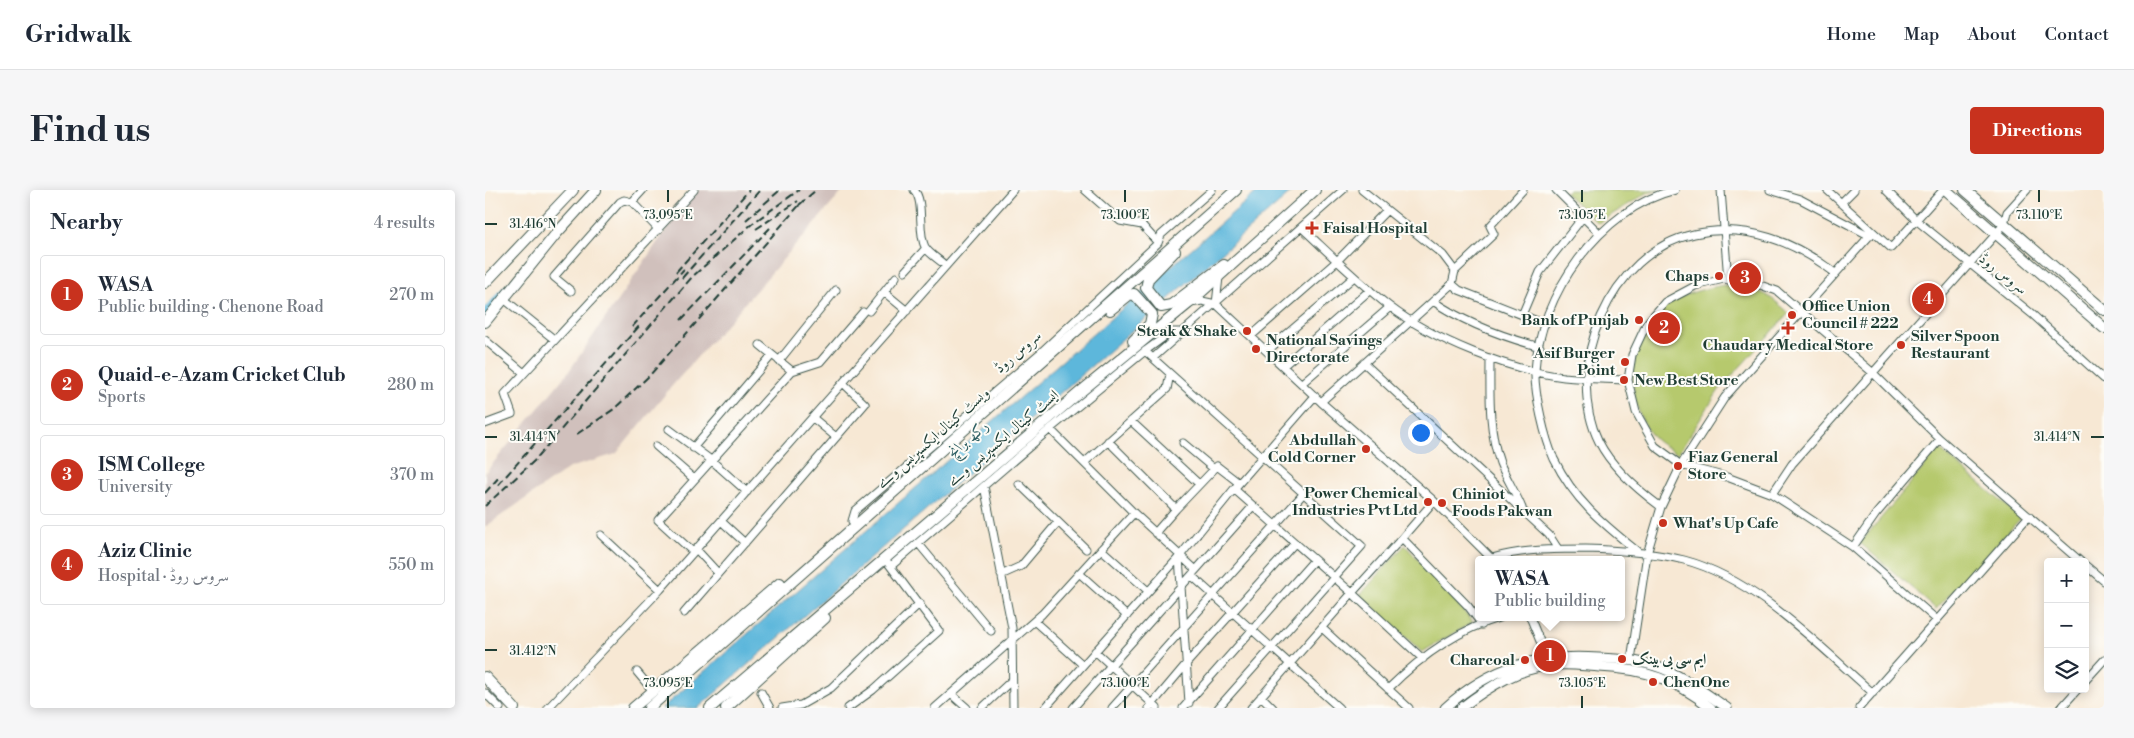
<!DOCTYPE html>
<meta charset="utf-8">
<style>
:root{--surface:#fff;--page:#f6f6f7;--text:#1f2937;--muted:#747a83;--line:#e0e1e3;--accent:#c8321e}
body{margin:0;font-family:"Libre Bodoni",Amiri,serif;background:var(--page);color:var(--text)}
.controls{position:absolute;right:15px;bottom:15px;display:grid;overflow:hidden;border-radius:5px;box-shadow:0 2px 12px #0003}
.controls button{width:45px;height:45px;display:grid;place-items:center;padding:0;border:0;border-bottom:1px solid var(--line);background:var(--surface);color:var(--text);font:25px sans-serif}
.you{position:absolute;left:935px;top:242px;width:18px;height:18px;margin:-12px;border:4px solid #fff;border-radius:50%;background:#1a73e8;box-shadow:0 0 0 8px #1a73e833}
.badge{display:grid;place-items:center;width:32px;height:32px;border-radius:50%;background:var(--accent);color:#fff;font-size:16px;font-weight:700}
.pin{position:absolute;translate:-50% -50%;border:2px solid #fff;box-shadow:0 1px 5px #0006}
.popup{position:absolute;left:990px;top:366px;width:150px;height:65px;box-sizing:border-box;display:grid;place-content:center;border-radius:5px;background:var(--surface);filter:drop-shadow(0 1px 4px #0005);font-size:16px;white-space:nowrap;color:var(--muted)}
.popup b{font-size:19px;color:var(--text)}
.popup::after{content:'';position:absolute;left:50%;top:100%;margin-left:-10px;border:10px solid transparent;border-top-color:var(--surface)}
.list{margin:0;padding:0;list-style:none}
h2{display:flex;justify-content:space-between;align-items:center;height:65px;margin:0;padding:0 20px;font-size:21px}
h2 small{font-size:16px;font-weight:400;color:var(--muted)}
.list li{display:grid;grid-template-columns:32px 1fr auto;gap:15px;align-items:center;box-sizing:border-box;height:80px;margin:0 10px 10px;padding:0 10px;border:1px solid var(--line);border-radius:5px}
.list b{display:block;font-size:19px;white-space:nowrap}
.list p{margin:0;font-size:16px;white-space:nowrap;color:var(--muted)}
.list em{font-size:16px;font-style:normal;color:var(--muted)}
.icon{flex:none;width:28px;height:28px;fill:none;stroke:currentColor;stroke-width:2;stroke-linecap:round;stroke-linejoin:round}
.map{position:relative;flex:none;width:1619px;height:518px;overflow:hidden;border-radius:5px}
header{display:flex;align-items:center;gap:30px;box-sizing:border-box;height:70px;padding:0 25px;background:var(--surface);border-bottom:1px solid var(--line)}
header strong{font-size:24px}
nav{display:flex;gap:28px;margin-inline-start:auto;font-size:18px}
.intro{display:flex;align-items:center;justify-content:space-between;box-sizing:border-box;height:120px;padding:0 30px}
h1{margin:0;font-size:35px}
.button{padding:12px 22px;border-radius:5px;background:var(--accent);color:#fff;font-size:18px;font-weight:700}
main{display:flex;gap:30px;padding:0 30px}
aside{flex:1;background:var(--surface);border-radius:5px;box-shadow:0 2px 12px #0003}
.map>svg:first-child{display:block}
.industrial{fill:#d0c0bc}
.green{fill:#b6c96d;stroke:#6a8350}
.water{fill:#5db7db;stroke:#3e7a88}
.lines{fill:none;stroke-linecap:round;stroke-linejoin:round}
.canal{stroke:#5db7db;stroke-width:7}
.minor-casing{stroke:#3f574c;stroke-width:9}
.tertiary-casing{stroke:#3f574c;stroke-width:11}
.primary-casing{stroke:#3f574c;stroke-width:12}
.minor{stroke:#fff;stroke-width:7}
.tertiary{stroke:#fff;stroke-width:9}
.primary{stroke:#fff;stroke-width:10}
.rail{stroke:#1f3d34;stroke-width:2;stroke-dasharray:8 4;stroke-linecap:butt}
.ticks{fill:none;stroke:#1f3d34;stroke-width:2}
.poi-dot{fill:#c8321e;stroke:#fdfcf7;stroke-width:2}
.labels{text-anchor:middle;dominant-baseline:central;stroke-width:4;stroke-linejoin:round;paint-order:stroke}
.poi-label{font-size:15px;font-weight:bold;fill:#1f3d34;stroke:#fdfcf7;text-anchor:start}
.street-label{font-size:15px;fill:#1f3d34;stroke:#fdfcf7}
.water-label{font-size:16px;font-style:italic;fill:#326266;stroke:#fdfcf7}
.ticks-label{font-size:12px;text-anchor:middle;fill:#1f3d34;stroke:#fdfcf7;stroke-width:4;stroke-linejoin:round;paint-order:stroke}
</style>
<header>
<strong>Gridwalk</strong>
<nav><a>Home</a><a>Map</a><a>About</a><a>Contact</a></nav>
</header>
<div class="intro"><h1>Find us</h1><a class="button">Directions</a></div>
<main>
<aside>
<h2>Nearby<small>4 results</small></h2>
<ul class="list">
<li><span class="badge">1</span><div><b>WASA</b><p>Public building · Chenone Road</p></div><em>270 m</em></li>
<li><span class="badge">2</span><div><b>Quaid-e-Azam Cricket Club</b><p>Sports</p></div><em>280 m</em></li>
<li><span class="badge">3</span><div><b>ISM College</b><p>University</p></div><em>370 m</em></li>
<li><span class="badge">4</span><div><b>Aziz Clinic</b><p>Hospital · سروس روڈ</p></div><em>550 m</em></li>
</ul>
</aside>
<div class="map">
<svg width="1619" height="518" viewBox="0 0 1619 518">
<rect width="100%" height="100%" fill="#fdfcf7"/>
<filter id="ink" filterUnits="userSpaceOnUse"><feTurbulence type="fractalNoise" baseFrequency=".02" numOctaves="2"/><feDisplacementMap in="SourceGraphic" scale="10" xChannelSelector="R" yChannelSelector="G"/><feConvolveMatrix kernelMatrix="1 2 1 2 8 2 1 2 1" color-interpolation-filters="sRGB"/></filter>
<filter id="wash" filterUnits="userSpaceOnUse"><feTurbulence type="fractalNoise" baseFrequency=".0096" numOctaves="4" result="noise"/><feDisplacementMap in="SourceGraphic" scale="20" xChannelSelector="R" yChannelSelector="G"/><feGaussianBlur stdDeviation="1.12" result="paint"/><feColorMatrix in="noise" values="0 0 0 0 0 0 0 0 0 0 0 0 0 0 0 0 0 1.4 0 .05"/><feComposite in="paint" operator="in"/></filter>
<g filter="url(#wash)">
<rect width="100%" height="100%" fill="#f7e8d4"/>
<path class="industrial" d="M213 0H359L187 196 131 264 84 278 0 337V283L84 181 187 31Z"/>
<path class="green" d="M1084 0H1174L1162 3 1113 33 1080 3Z
M1239 95C1270 97 1280 101 1304 123L1234 200 1193 264C1186 259 1176 255 1170 249 1136 209 1143 149 1182 116 1198 103 1219 99 1239 95Z
M1454 259 1536 328 1451 419 1375 353Z
M920 355 988 432 937 462 875 405Z"/>
<path class="water" d="M774 0H809L213 518H177Z"/>
<g class="lines">
<path class="canal" d="M0 123 21 99"/>
</g>
</g>
<g filter="url(#ink)">
<g class="lines">
<defs>
<path id="minor" d="M429 0C440 11 432 41 440 57 444 64 455 70 461 76
M600 0 635 31 657 35 673 53 676 45 727 0
M1071 0 1114 43
M1236 0 1243 90
M1285 0 1315 9 1385 46
M1342 0 1406 58 1458 0
M1401 0 1431 30 1547 124 1619 189
M147 12 174 40
M1356 13 1369 0
M817 38C845 64 873 92 904 116 948 150 1024 180 1079 187 1100 189 1121 189 1143 190
M420 81 441 58
M970 81 1009 44 1005 36 1038 0
M967 94 974 100 1060 134
M86 101 69 87 135 12 139 10 147 12 158 0
M399 102 411 87
M19 109 70 150
M948 111C978 132 1019 147 1055 157
M706 113 717 111 731 114 836 212 948 310 1008 370
M731 114 734 87
M384 121 399 102 422 121
M1037 125 1055 82 1098 27
M766 146 852 71 902 20
M0 150 39 183
M275 155 307 181
M660 161 877 356 733 518
M782 161 869 87
M668 168 858 0
M1005 168C1005 203 1003 239 1015 273 1021 288 1031 303 1037 318
M294 171 351 100
M879 173 1064 345 1073 359
M798 176 885 100
M817 193 905 117
M836 212 967 94 970 81 958 65 877 0
M328 228 351 247
M646 231 714 294
M0 234 27 224 20 204 209 0
M184 239 226 270 262 302
M623 251 691 319 732 276 754 293
M698 253 729 279
M171 256 209 289
M208 258 287 165
M599 273 682 199 685 184
M534 294 601 359
M499 296 527 438 528 518
M749 299 867 403 766 518
M1287 304 1307 274 1511 44 1519 34 1522 22 1542 0
M1176 317C1153 300 1127 278 1114 252 1077 177 1125 62 1209 44 1261 32 1310 52 1350 83
M649 323 711 380
M236 331 260 353
M367 331 370 321 554 164 673 53
M670 343 691 319
M116 345 175 400
M917 348 949 311
M433 353 506 441
M1368 357 1391 324 1455 249
M211 359 233 383
M616 359 663 401
M1152 361C1117 333 1089 310 1069 269 1060 249 1049 203 1050 181 1054 106 1115 18 1190 0
M208 362 173 330 307 181 335 172 378 122
M694 367 704 513
M1007 368C1037 359 1070 359 1101 359 1134 360 1167 362 1199 370 1271 389 1333 455 1388 503
M1600 375 1619 391
M406 376 565 239 660 161 686 142H700
M594 383 642 426
M516 385 536 376 573 332
M707 386 854 518
M199 423 380 214 359 194
M1045 427 1064 473
M1452 430 1368 357 1287 304 1242 287 1196 275 1170 256 1151 222 1143 190 1147 165 1162 133 1180 112 1210 96 1239 89 1264 91 1292 101 1387 182 1455 249 1596 372
M549 431 598 475
M837 438 924 518
M610 461 672 518
M938 469 867 403 917 348 983 416 997 435
M1146 470 1162 364 1176 317 1196 275 1240 207 1388 42
M152 482 168 501
M1600 491 1619 470
M903 499C934 468 974 439 1017 427
M276 502 285 518
M0 503 15 518
M466 504 482 518
M776 506 788 518
M63 518 175 400 528 0
M297 518 316 515 346 498 435 413
M363 518 388 500 454 441 403 373
M450 518 557 424 649 323 565 239
M497 518 526 491
M560 518 694 367 749 299 830 206
M588 518 768 316
M627 518 819 303
M664 518 702 473 809 354
M698 518 829 370
M1374 518 1544 326
M1576 518 1593 499"/>
<path id="tertiary" d="M960 518C1008 475 1052 464 1114 468 1133 469 1152 470 1170 476 1196 484 1220 503 1242 518
M976 518C1003 497 1036 476 1072 475 1086 474 1100 476 1114 477 1160 479 1190 489 1226 518"/>
<path id="primary" d="M1461 0 1619 138
M1480 0 1619 120
M690 61 663 89 661 98 676 117 686 115 739 75
M0 93 88 0
M625 120 644 105 649 104 667 124 665 134 648 151
M0 132 71 44 111 0
M0 487 29 518
M148 518 295 393
M164 518 751 0
M225 518 594 203 703 114 830 0
M241 518 340 428"/>
</defs>
<use href="#minor" class="minor-casing"/>
<use href="#tertiary" class="tertiary-casing"/>
<use href="#primary" class="primary-casing"/>
<use href="#minor" class="minor"/>
<use href="#tertiary" class="tertiary"/>
<use href="#primary" class="primary"/>
<path class="rail" d="M314 15 331 0
M261 30 295 0
M271 39 313 11
M191 82 264 0
M197 88 275 0
M196 130 285 38
M147 137 199 79
M92 244 129 219 165 185 318 11
M13 295 156 134
M0 303 15 286
M0 316 49 271 207 87 268 33 314 0"/>
</g>
</g>
<path class="ticks" d="M183 0V12M640 0V12M1097 0V12M1554 0V12M0 34H12M0 247H12M1606 247H1619M0 460H12M183 506V518M640 506V518M1097 506V518"/>
<g class="poi-dot">
<path d="M824.5 30.5h5v5h5v5h-5v5h-5v-5h-5v-5h5z"/>
<circle cx="1234" cy="86" r="5"/>
<circle cx="1307" cy="125" r="5"/>
<circle cx="1154" cy="130" r="5"/>
<path d="M1300.5 130.5h5v5h5v5h-5v5h-5v-5h-5v-5h5z"/>
<circle cx="762" cy="141" r="5"/>
<circle cx="1416" cy="155" r="5"/>
<circle cx="771" cy="159" r="5"/>
<circle cx="1140" cy="172" r="5"/>
<circle cx="1139" cy="190" r="5"/>
<circle cx="881" cy="259" r="5"/>
<circle cx="1193" cy="276" r="5"/>
<circle cx="943" cy="312" r="5"/>
<circle cx="957" cy="313" r="5"/>
<circle cx="1178" cy="333" r="5"/>
<circle cx="1137" cy="469" r="5"/>
<circle cx="1040" cy="470" r="5"/>
<circle cx="1168" cy="492" r="5"/>
</g>
<g class="labels">
<g class="poi-label">
<text x="838" y="38">Faisal Hospital</text>
<text x="1224" y="86" text-anchor="end">Chaps</text>
<text x="1317" y="116">Office Union<tspan x="1317" dy="17">Council # 222</tspan></text>
<text x="1144" y="130" text-anchor="end">Bank of Punjab</text>
<text x="752" y="141" text-anchor="end">Steak &amp; Shake</text>
<text x="1426" y="146">Silver Spoon<tspan x="1426" dy="17">Restaurant</tspan></text>
<text x="781" y="150">National Savings<tspan x="781" dy="17">Directorate</tspan></text>
<text x="1303" y="155" text-anchor="middle">Chaudary Medical Store</text>
<text x="1130" y="163" text-anchor="end">Asif Burger<tspan x="1130" dy="17">Point</tspan></text>
<text x="1149" y="190">New Best Store</text>
<text x="871" y="250" text-anchor="end">Abdullah<tspan x="871" dy="17">Cold Corner</tspan></text>
<text x="1203" y="267">Fiaz General<tspan x="1203" dy="17">Store</tspan></text>
<text x="933" y="303" text-anchor="end">Power Chemical<tspan x="933" dy="17">Industries Pvt Ltd</tspan></text>
<text x="967" y="304">Chiniot<tspan x="967" dy="17">Foods Pakwan</tspan></text>
<text x="1188" y="333">What's Up Cafe</text>
<text x="1147" y="469">ایم سی بی بینک</text>
<text x="1030" y="470" text-anchor="end">Charcoal</text>
<text x="1178" y="492">ChenOne</text>
</g>
<g class="street-label">
<text transform="translate(1518 84) rotate(38)">سروس روڈ</text>
<text transform="translate(533 162) rotate(-41)">سروس روڈ</text>
<text transform="translate(448 248) rotate(-41)">ویسٹ کینال ایکسپریس وے</text>
<text transform="translate(518 248) rotate(-40)">ایسٹ کینال ایکسپریس وے</text>
</g>
<g class="water-label">
<text transform="translate(483 249) rotate(-41)">رکھ برانچ</text>
</g>
</g>
<g class="ticks-label">
<text x="183" y="29">73.095°E</text>
<text x="640" y="29">73.100°E</text>
<text x="1097" y="29">73.105°E</text>
<text x="1554" y="29">73.110°E</text>
<text x="48" y="38">31.416°N</text>
<text x="48" y="251">31.414°N</text>
<text x="1572" y="251">31.414°N</text>
<text x="48" y="465">31.412°N</text>
<text x="183" y="497">73.095°E</text>
<text x="640" y="497">73.100°E</text>
<text x="1097" y="497">73.105°E</text>
</g>
</svg>
<div class="controls">
<button>+</button>
<button>−</button>
<button><svg class="icon" aria-label="layers" viewBox="0 0 24 24"><path d="M12 4l9 5-9 5-9-5zM3 14l9 5 9-5"/></svg></button>
</div>
<div class="you"></div>
<div class="pin badge" style="left:1065px;top:466px">1</div>
<div class="popup"><b>WASA</b>Public building</div>
<div class="pin badge" style="left:1179px;top:138px">2</div>
<div class="pin badge" style="left:1260px;top:88px">3</div>
<div class="pin badge" style="left:1443px;top:109px">4</div>
</div>
</main>
